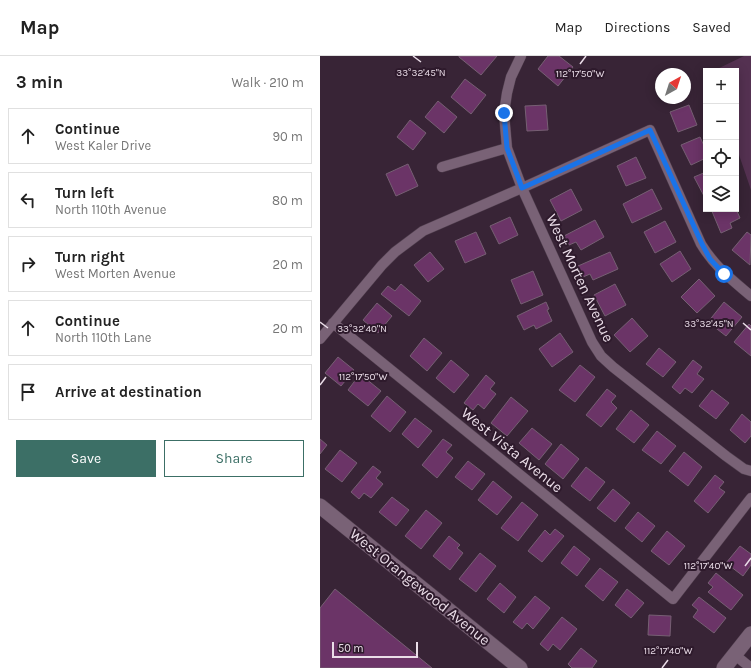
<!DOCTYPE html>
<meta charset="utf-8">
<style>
:root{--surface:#fff;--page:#f6f6f6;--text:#222;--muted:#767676;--line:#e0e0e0;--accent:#3c6f66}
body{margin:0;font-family:Karla,sans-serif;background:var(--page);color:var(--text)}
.controls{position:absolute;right:12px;top:12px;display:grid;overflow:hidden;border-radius:0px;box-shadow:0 2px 10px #0003}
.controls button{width:36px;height:36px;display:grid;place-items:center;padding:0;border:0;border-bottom:1px solid var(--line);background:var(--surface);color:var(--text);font:20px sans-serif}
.compass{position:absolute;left:335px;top:12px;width:36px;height:36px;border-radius:50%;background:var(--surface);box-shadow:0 2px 10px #0003;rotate:39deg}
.scale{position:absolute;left:12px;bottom:10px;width:86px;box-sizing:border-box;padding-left:4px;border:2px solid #eadde8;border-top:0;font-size:11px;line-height:14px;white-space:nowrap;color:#eadde8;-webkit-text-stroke:3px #2e1a2c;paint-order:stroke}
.stop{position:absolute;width:12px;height:12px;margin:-9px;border:3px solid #1a73e8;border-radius:50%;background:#fff}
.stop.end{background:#1a73e8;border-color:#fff;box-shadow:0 1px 4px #0008}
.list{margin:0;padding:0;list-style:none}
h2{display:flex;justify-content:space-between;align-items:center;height:52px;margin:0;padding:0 16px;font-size:17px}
h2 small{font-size:13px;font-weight:400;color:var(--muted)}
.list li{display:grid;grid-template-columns:26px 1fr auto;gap:12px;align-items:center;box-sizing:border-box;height:56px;margin:0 8px 8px;padding:0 8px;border:1px solid var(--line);border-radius:0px}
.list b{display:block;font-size:15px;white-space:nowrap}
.list p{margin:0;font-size:13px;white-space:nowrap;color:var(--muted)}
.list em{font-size:13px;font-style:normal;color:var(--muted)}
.actions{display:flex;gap:8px;padding:12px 16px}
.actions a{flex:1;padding:9px 0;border:1px solid var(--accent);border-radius:0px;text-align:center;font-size:14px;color:var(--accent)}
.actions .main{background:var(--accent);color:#fff}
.icon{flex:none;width:22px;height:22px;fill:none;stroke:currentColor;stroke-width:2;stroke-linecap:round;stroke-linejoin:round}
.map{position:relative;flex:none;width:431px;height:612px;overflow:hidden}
header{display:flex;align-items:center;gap:24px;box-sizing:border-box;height:56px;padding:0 20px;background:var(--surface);border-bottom:1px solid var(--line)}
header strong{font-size:19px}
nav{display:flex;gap:22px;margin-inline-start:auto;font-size:14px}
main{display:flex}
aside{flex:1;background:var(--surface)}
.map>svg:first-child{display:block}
.green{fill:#543151}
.building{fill:#6b3467;stroke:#765f73}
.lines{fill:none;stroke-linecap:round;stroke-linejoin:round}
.street-casing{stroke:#503f4e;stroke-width:11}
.secondary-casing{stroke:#503f4e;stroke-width:16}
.street{stroke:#796276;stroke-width:10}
.secondary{stroke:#796276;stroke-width:15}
.route{stroke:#1a73e8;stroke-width:5}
.ticks{fill:none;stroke:#eadde8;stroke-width:1.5}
.labels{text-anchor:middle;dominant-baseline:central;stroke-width:4;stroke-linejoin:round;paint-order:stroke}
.street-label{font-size:15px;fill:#eadde8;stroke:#2e1a2c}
.ticks-label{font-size:10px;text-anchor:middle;fill:#eadde8;stroke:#2e1a2c;stroke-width:4;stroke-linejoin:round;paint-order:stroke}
</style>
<header>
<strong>Map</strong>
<nav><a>Map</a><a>Directions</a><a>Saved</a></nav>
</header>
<main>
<aside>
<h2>3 min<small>Walk · 210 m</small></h2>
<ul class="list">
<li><svg class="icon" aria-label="ahead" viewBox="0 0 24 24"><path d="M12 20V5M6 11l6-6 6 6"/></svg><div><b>Continue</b><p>West Kaler Drive</p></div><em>90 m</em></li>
<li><svg class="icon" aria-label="left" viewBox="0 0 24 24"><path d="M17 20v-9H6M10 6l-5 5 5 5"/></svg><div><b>Turn left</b><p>North 110th Avenue</p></div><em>80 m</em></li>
<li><svg class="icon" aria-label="right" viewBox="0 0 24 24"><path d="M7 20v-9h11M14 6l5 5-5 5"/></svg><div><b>Turn right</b><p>West Morten Avenue</p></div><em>20 m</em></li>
<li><svg class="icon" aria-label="ahead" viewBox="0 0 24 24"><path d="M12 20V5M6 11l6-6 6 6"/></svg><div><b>Continue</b><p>North 110th Lane</p></div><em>20 m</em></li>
<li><svg class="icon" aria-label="arrive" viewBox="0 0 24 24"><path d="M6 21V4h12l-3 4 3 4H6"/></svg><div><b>Arrive at destination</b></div></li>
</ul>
<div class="actions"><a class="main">Save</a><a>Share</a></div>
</aside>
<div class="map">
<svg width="431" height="612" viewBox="0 0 431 612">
<rect width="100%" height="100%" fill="#382436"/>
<path class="green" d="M424 0H431V134L416 90V15H393Z"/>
<path class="building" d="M139 0H177L161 19 139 1Z
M228 0H239L253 11 238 30 218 13Z
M145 23 166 39 151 58 131 41Z
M118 45 137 61 124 77 105 61Z
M226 49 228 74 207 75 205 50Z
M369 49 377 69 358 76 350 56Z
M90 64 106 77 93 94 77 81Z
M380 81 386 94V102L371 109 361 89Z
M316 101 326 122 306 130 297 110Z
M88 108 98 130 76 140 66 118Z
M386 116V139L384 140 374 121Z
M251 133 262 154 241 165 230 144Z
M332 133 342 153 312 167 303 148Z
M391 153H416L420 162 410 167 412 172 401 177Z
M190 161 198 179 179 188 170 170Z
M275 164 284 181 261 194 256 186 249 189 244 180Z
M345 165 356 186 335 197 324 176Z
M156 176 166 198 145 207 135 185Z
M427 176 431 179 430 209 412 194Z
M360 195 371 213 352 226 340 208Z
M110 196 124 213 108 226 94 209Z
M290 196 298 213 273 224 270 218 263 221 258 210Z
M213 215 223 239 201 248 191 224Z
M379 223 395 240 377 257 361 241Z
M81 228 101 245 89 260 61 238 68 230 75 235Z
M295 228 306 249 285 260 274 239Z
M226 246 229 253 227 254 232 265 216 273 214 269 204 274 197 260Z
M404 246 422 261 406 280 388 266Z
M57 247 72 260 58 277 43 264Z
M312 262 328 280 310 296 294 279Z
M429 268 431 270V300L414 286Z
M240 277 253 296 232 311 219 293Z
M104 282 122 297 107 315 90 300Z
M339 292 356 306 343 321 326 308Z
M18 301 34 314 21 330 5 317Z
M131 304 149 319 134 337 116 322Z
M373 304 382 311 377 318 384 323 372 337 365 332 360 338 352 331Z
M260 309 275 321 255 346 239 334Z
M40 318 61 335 48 350 28 334Z
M166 319 175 327 170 333 176 338 164 353 158 348 153 354 144 347Z
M287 333 296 340 291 346 297 352 281 371 266 359Z
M392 334 409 347 396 363 379 350Z
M67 340 86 356 70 376 51 360Z
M191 341 208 355 187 380 171 367Z
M311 354 329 369 314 387 296 373Z
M422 358 431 366V380L425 387 410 374Z
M95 362 112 375 98 392 82 378Z
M212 372 232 388 219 404 199 387Z
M337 375 356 390 341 408 322 394Z
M0 383 7 389 0 398Z
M123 383 132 389 126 396 133 402 117 422 102 409Z
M241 388 259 403 243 423 225 408Z
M20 394 37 407 22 426 5 413Z
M364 396 382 411 368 430 349 415Z
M148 405 165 418 152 434 135 421Z
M53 410 61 416 56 422 63 428 51 442 44 437 39 443 31 436Z
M266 411 285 426 270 445 251 430Z
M395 419 404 426 399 432 405 436 388 457 374 445Z
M173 425 192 441 177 459 158 444Z
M293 433 310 447 295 466 277 452Z
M72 441 89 454 76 470 59 456Z
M202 446 218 459 198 485 181 472Z
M106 454 122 467 101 493 85 480Z
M318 456 335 470 322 486 305 472Z
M235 473 244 480 222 506 208 495 225 474 230 479Z
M347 475 365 490 349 509 331 495Z
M129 480 140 489 137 492 143 497 130 514 113 500Z
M254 490 270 503 257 520 241 507Z
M420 490 431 498V509L423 520 406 507Z
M160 497 176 510 156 536 139 523Z
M280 512 298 526 283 545 265 530Z
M396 517 423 539 411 554 388 536 393 531 388 527Z
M180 527 196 541 184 557 167 543Z
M15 533 112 612H0V552Z
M307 533 324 547 311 562 295 549Z
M215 540 230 552 213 573 207 567 202 573 193 566Z
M379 541 406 562 394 577 373 561 378 554 372 549Z
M329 559 351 560 350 580 328 579Z
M242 561 257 573 240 594 233 588 228 595 220 588Z
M261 592 277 605 272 612H252L248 608Z"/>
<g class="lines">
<defs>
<path id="street" d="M201 0 191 21 187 37 184 57 187 92 202 132 272 286 281 300 293 311 406 400 424 413 431 415
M122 111 187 92
M13 267 353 543 431 442
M0 283 62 209 75 196 103 175 202 132 330 74 381 188C395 211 411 223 431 240
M415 599 431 612"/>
<path id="secondary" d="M0 450 200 612
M404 612 431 578"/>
</defs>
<use href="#street" class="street-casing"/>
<use href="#secondary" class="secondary-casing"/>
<use href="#street" class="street"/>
<use href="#secondary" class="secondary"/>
</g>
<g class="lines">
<path class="route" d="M184 57 187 92 202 132 330 74 382 188 390 203 404 218"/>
</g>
<path class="ticks" d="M93 0 101 6M260 8 266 0M0 266 8 272M423 267 431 274M0 329 6 321M425 510 431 502M342 612 348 604"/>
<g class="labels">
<g class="street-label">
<text transform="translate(260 222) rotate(65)">West Morten Avenue</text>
<text transform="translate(192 394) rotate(39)">West Vista Avenue</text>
<text transform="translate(100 531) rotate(39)">West Orangewood Avenue</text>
</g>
</g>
<g class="ticks-label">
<text x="101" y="20">33°32'45"N</text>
<text x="260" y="21">112°17'50"W</text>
<text x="389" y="271">33°32'45"N</text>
<text x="42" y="276">33°32'40"N</text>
<text x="43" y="324">112°17'50"W</text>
<text x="388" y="513">112°17'40"W</text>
<text x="348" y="598">112°17'40"W</text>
</g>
</svg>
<div class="controls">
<button>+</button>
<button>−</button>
<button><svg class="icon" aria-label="locate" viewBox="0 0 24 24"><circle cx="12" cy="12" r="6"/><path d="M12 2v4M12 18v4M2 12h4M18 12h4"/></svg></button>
<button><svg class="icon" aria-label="layers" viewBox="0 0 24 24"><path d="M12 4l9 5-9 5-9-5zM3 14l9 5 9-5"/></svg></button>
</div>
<svg class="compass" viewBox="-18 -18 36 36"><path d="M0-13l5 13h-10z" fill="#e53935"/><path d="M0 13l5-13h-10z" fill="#767676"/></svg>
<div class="scale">50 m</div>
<div class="stop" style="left:404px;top:218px"></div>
<div class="stop end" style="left:184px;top:57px"></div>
</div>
</main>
